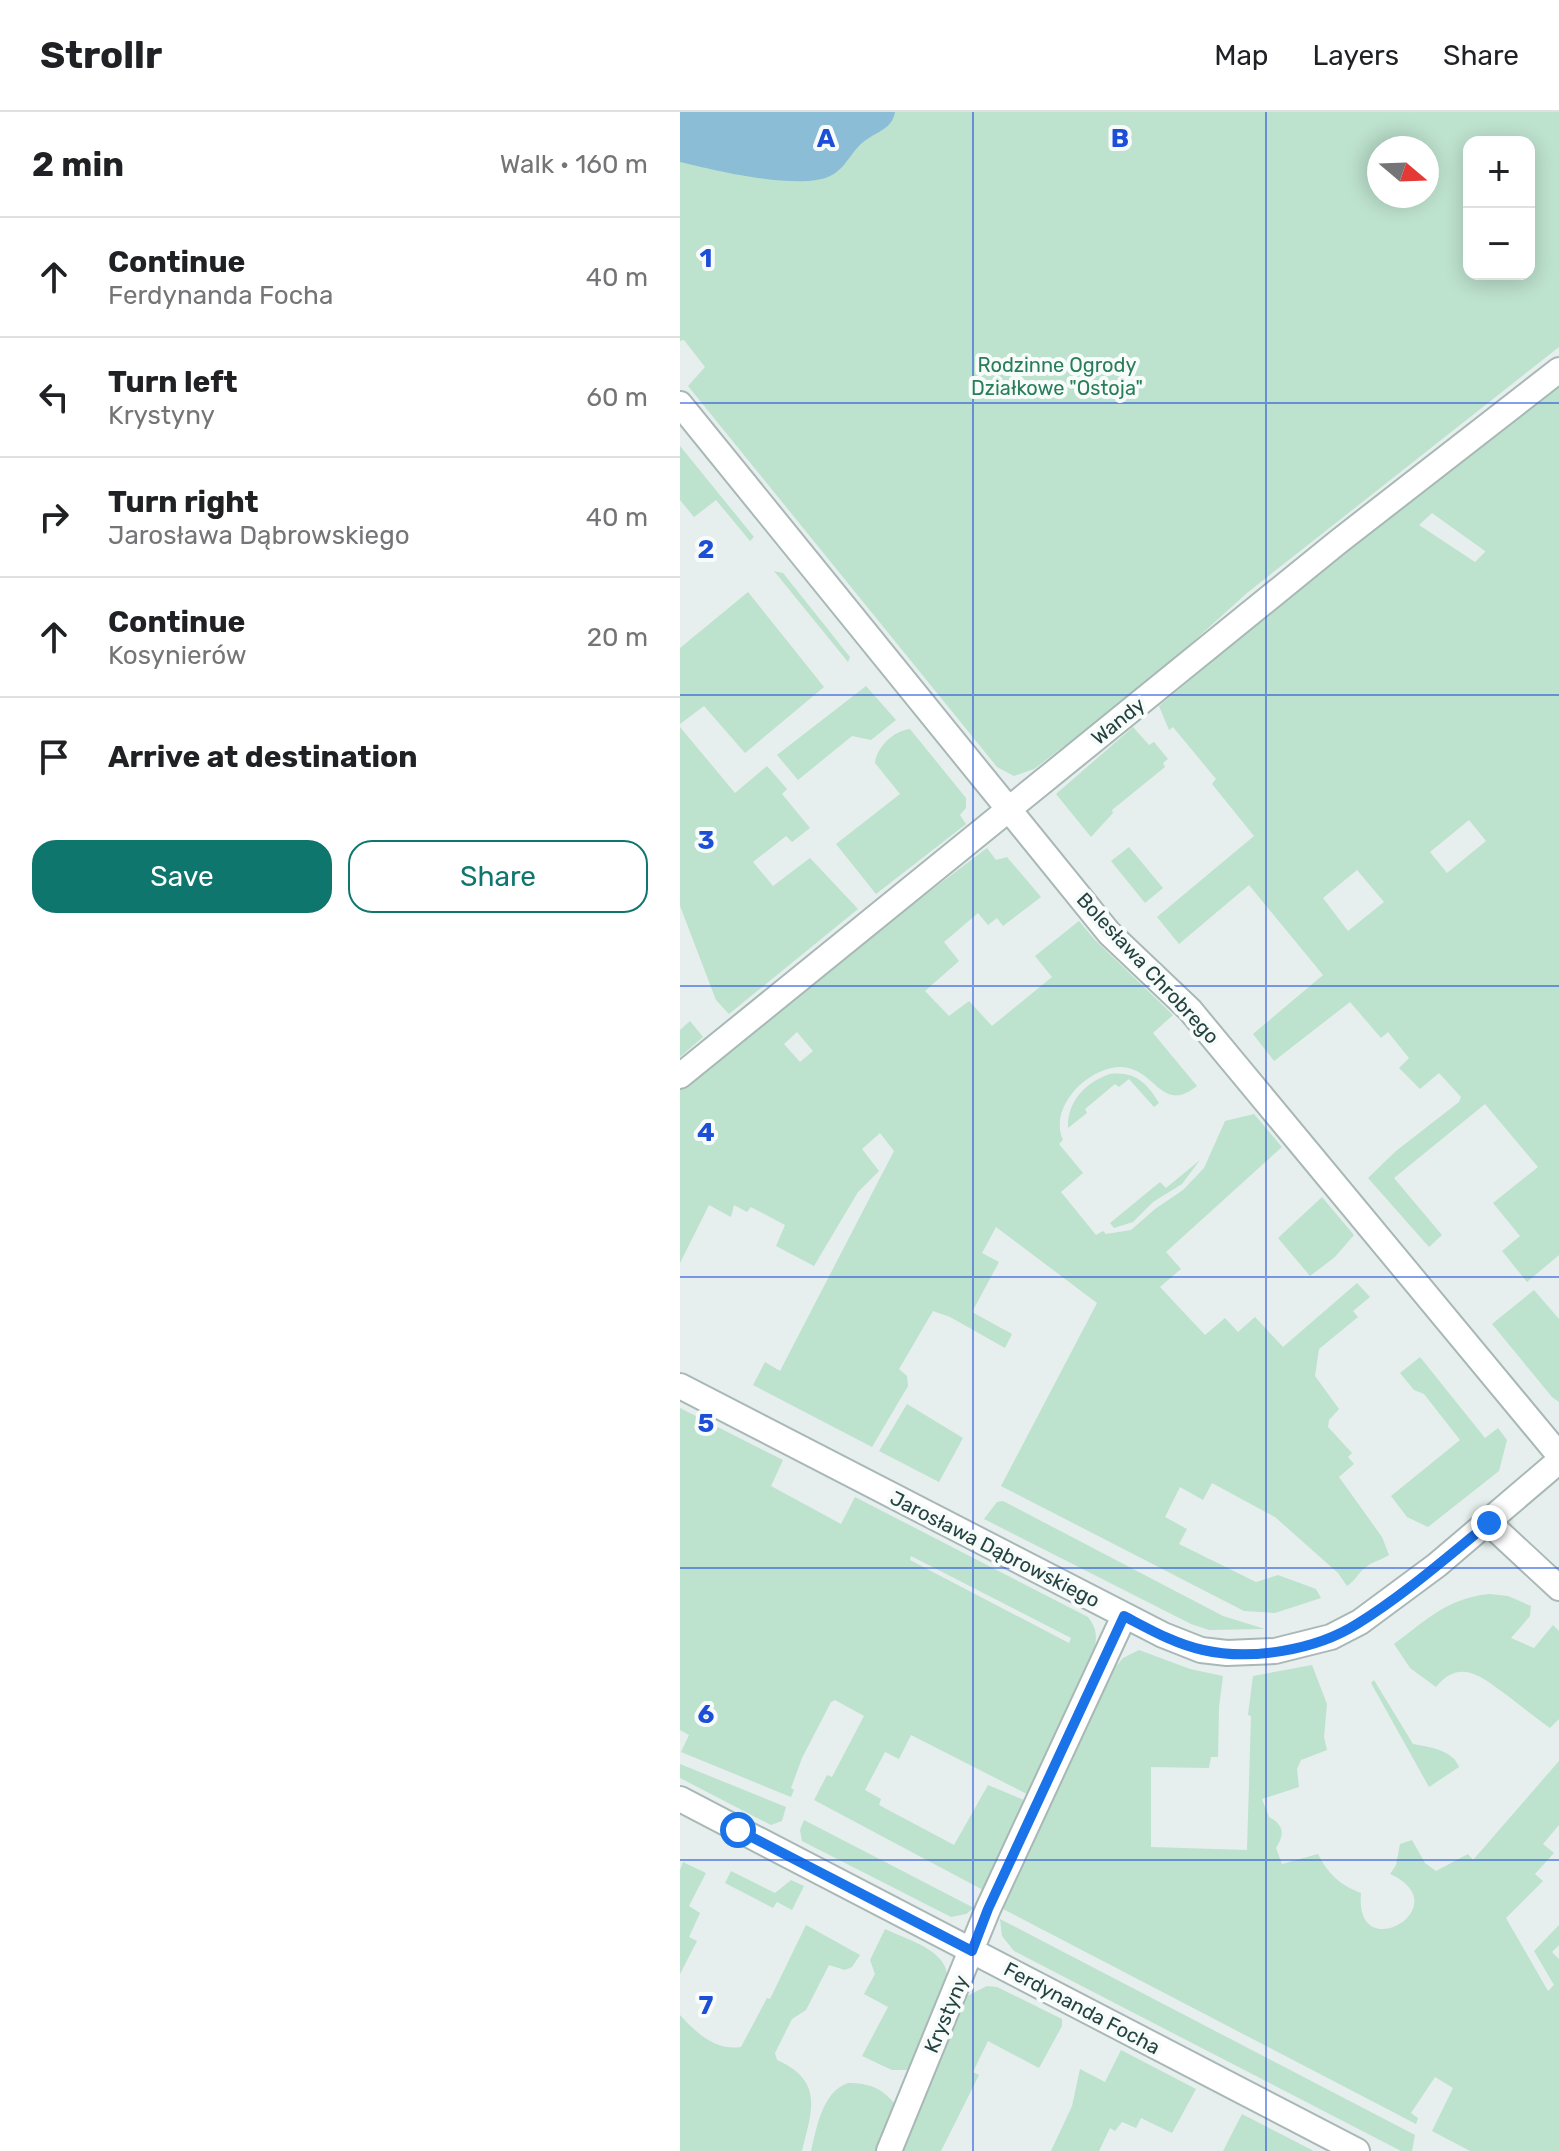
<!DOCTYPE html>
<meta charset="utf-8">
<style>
:root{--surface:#fff;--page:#f2f2f2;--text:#202124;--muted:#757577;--line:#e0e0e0;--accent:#0f766e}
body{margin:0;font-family:Rubik,sans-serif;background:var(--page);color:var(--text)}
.controls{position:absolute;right:24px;top:24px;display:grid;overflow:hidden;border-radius:16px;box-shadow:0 4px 20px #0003}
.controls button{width:72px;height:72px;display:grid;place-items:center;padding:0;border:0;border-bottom:2px solid var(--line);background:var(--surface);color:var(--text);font:40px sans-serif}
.compass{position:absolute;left:687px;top:24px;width:72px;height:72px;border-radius:50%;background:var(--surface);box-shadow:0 4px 20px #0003;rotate:109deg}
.stop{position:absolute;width:24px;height:24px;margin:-18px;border:6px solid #1a73e8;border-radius:50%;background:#fff}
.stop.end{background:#1a73e8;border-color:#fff;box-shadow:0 2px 8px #0008}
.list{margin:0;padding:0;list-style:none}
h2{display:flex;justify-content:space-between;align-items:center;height:104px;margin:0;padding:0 32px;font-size:34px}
h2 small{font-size:26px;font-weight:400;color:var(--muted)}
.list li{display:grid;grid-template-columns:52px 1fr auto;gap:24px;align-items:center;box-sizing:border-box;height:120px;padding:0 32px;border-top:2px solid var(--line)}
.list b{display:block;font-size:30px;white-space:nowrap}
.list p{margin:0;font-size:26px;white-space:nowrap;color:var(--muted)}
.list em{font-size:26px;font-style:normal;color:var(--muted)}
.actions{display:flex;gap:16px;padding:24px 32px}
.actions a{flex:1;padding:18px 0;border:2px solid var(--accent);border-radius:24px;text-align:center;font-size:28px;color:var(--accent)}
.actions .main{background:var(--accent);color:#fff}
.icon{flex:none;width:44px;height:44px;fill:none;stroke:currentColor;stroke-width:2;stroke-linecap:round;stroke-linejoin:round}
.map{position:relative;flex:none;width:879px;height:2039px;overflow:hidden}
header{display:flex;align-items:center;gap:48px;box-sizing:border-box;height:112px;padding:0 40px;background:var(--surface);border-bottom:2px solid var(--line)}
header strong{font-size:38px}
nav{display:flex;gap:44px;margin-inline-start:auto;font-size:28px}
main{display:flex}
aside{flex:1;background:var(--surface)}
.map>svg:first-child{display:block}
.green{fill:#bde2ce;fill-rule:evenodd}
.water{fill:#8bbdd7}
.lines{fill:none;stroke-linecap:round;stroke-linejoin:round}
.street-casing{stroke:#a8b8b6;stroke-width:28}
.street{stroke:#fff;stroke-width:24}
.route{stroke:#1a73e8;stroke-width:10}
.grid{fill:none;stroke:#1d4ed8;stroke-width:2;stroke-opacity:0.55}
.labels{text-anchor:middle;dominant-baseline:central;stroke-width:8;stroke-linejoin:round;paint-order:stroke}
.park-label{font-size:20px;fill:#297e59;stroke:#f7fbfa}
.street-label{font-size:20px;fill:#234341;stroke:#f7fbfa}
.grid-label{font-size:26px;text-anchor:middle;font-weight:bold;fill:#1d4ed8;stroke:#f7fbfa;stroke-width:8;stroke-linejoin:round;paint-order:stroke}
</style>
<header>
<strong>Strollr</strong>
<nav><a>Map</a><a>Layers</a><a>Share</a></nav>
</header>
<main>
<aside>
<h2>2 min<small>Walk · 160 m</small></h2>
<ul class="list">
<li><svg class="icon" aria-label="ahead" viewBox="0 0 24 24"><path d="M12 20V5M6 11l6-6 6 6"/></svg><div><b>Continue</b><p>Ferdynanda Focha</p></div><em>40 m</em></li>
<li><svg class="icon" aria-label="left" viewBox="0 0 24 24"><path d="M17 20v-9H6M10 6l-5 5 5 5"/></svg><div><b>Turn left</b><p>Krystyny</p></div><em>60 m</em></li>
<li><svg class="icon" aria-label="right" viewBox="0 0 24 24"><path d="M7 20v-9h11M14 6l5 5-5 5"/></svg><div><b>Turn right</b><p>Jarosława Dąbrowskiego</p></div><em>40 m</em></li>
<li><svg class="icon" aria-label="ahead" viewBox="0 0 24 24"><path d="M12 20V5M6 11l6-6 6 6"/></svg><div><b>Continue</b><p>Kosynierów</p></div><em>20 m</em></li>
<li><svg class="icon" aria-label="arrive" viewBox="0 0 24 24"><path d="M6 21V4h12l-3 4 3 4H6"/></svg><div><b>Arrive at destination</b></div></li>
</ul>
<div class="actions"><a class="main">Save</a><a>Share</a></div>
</aside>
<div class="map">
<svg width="879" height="2039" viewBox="0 0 879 2039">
<rect width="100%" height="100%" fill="#e6efed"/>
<path class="green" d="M0 0H879V235L567 481 465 573 354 657 334 664 317 655 8 274 25 255 4 228 0 229ZM789 30H849V162H789ZM699 36H747V84H699Z
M879 269V1143L847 1170 822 1139 840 1124 813 1091 858 1055 805 992 714 1066 762 1123 749 1135 688 1066 716 1039 779 990 781 985 759 961 740 977 719 956 729 946 708 920 701 926 670 890 594 949 573 922 643 863 569 773 499 832 477 805 574 724 532 672 536 667 493 615 489 618 479 594 663 440ZM752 401 805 439V440L795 450 739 413ZM789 708 806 729 767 761 750 740ZM677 758 704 790 668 819 643 786Z
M0 334 74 425 70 429 36 388 14 405 0 388Z
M94 459 103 461 170 545 168 550Z
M68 480 144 575 65 641 24 594 0 612V536Z
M186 574 216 608 191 628 172 624 118 668 97 643Z
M0 615 55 681 87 654 107 677 102 682 130 716 112 730 106 724 73 750 93 774 130 746 178 797 49 902 36 888 0 794Z
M453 615 469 633 474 630 488 647 483 651 485 655 432 698 433 701 411 725 376 682Z
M230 617 286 686V696L280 703 286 712 196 782 156 732 220 682 195 651C197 635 213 619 230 617Z
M449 735 483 776 465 791 431 749Z
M307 736 316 748 327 745 361 785 323 814 317 806 308 813 298 801 264 830 279 849 245 879 269 904 289 889 312 914 372 865 355 844 399 809 415 828 493 903 473 921 517 974C481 1003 476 956 441 955 408 955 368 995 383 1028L379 1032 403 1061 381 1080 416 1123 423 1119 426 1122 451 1118 475 1097 503 1078 524 1056 545 1009 574 1002 602 1035 486 1140 501 1157 480 1175 525 1223 545 1206 558 1220 575 1205 603 1235 677 1171 690 1185 673 1199 678 1205 639 1237 635 1264 659 1297 649 1308 648 1315 672 1341 668 1345 674 1352 659 1365 702 1425 709 1443C701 1448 692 1450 686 1455 678 1461 676 1468 667 1474L658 1461 595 1405 532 1371 523 1388 500 1375 485 1405 507 1417 499 1432 576 1470 598 1463 636 1477 641 1486 595 1501 564 1499 321 1374 417 1191 316 1115 302 1141 319 1150 292 1200 332 1222 325 1236 270 1205 253 1199 219 1257 227 1264 228 1274 192 1335 73 1273 85 1250 100 1259 214 1039 200 1021 182 1037 199 1059 178 1080 134 1154 96 1134 105 1113 71 1095 67 1100 54 1093 51 1105 29 1093 0 1151V978L117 880ZM117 920 133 939 120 950 104 932Z
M10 909 23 925 0 945V918Z
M430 962C455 959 467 971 479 991L474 995 449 967 439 975 435 972 405 997 407 1001 388 1016C387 989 406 970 430 962Z
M520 1048 502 1072 473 1090 453 1110 434 1116 430 1111 480 1070 486 1076Z
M642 1085 674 1123 655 1145 630 1164 598 1126Z
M854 1178 879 1207V1290L872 1285 812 1212Z
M740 1245 805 1326 818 1316 827 1328 819 1359 748 1415 727 1405 711 1384 780 1328 744 1282 734 1278 720 1261Z
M227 1292 283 1326 259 1370 199 1339Z
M0 1296 103 1348 91 1374 161 1412 175 1385 408 1505C416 1516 417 1521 415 1534L347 1682 231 1623 219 1647 205 1640 185 1678 201 1687 199 1693 274 1733 308 1673 344 1688 303 1778 134 1688 147 1663 152 1665 184 1604 155 1588 151 1590 122 1646 111 1676 114 1678 111 1685 1 1640 9 1623 0 1618ZM231 1444 391 1526 389 1531 230 1448Z
M323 1389 543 1504 585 1517 529 1518 511 1512 304 1407 317 1390Z
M809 1482 828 1484 851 1494 850 1504 831 1526 854 1536 873 1513 879 1519V1607L870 1616C856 1606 842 1595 828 1584 804 1567 781 1544 756 1575L730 1556 714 1532C748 1507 766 1487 809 1482Z
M459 1538 510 1557 543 1564 539 1595 538 1645H531L529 1656 471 1655V1735L567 1738 571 1604 568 1603 573 1564 632 1553 647 1592 644 1625 647 1638 621 1648 617 1657 619 1675 582 1687 589 1705C604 1713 605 1722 596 1736L602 1752 638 1742C648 1762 660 1773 681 1781 674 1857 781 1794 710 1762L716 1753 720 1732 732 1728 745 1751 756 1759 788 1742 793 1748 879 1649V1713L863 1732 874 1741 855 1762 863 1769 826 1806 868 1879 874 1873 854 1839 879 1813V1833L872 1840 879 1847V2039H790L752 2019 773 1976 755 1965 731 2001 738 2006 736 2012 323 1797 429 1563 443 1546Z
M694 1568 733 1632C749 1635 773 1638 779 1655L749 1675 691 1571Z
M0 1652 106 1695 102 1709 91 1713 0 1666Z
M124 1708 294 1796 286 1802 271 1805 122 1729 120 1718Z
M3 1750 26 1761 9 1794 20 1801 9 1825 17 1829 0 1862V1758Z
M51 1759 95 1781 111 1768 124 1774 112 1798 97 1790 93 1796 45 1771Z
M320 1807 735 2023 732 2039H721L334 1839 322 1824Z
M126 1813 180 1843 172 1855 165 1858 149 1853 126 1898 112 1907 95 1941 97 1948C144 1969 132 1998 122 2039H0V1903C16 1921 36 1939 61 1935L87 1886 90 1887Z
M205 1817C225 1827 268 1838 267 1865L229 1958H212L182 1944 208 1895 184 1882 195 1862 190 1848Z
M307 1874 317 1875 382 1907V1914L359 1956 308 1929 293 1960 299 1963 261 2039H221L282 1892 287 1884Z
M441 1938 516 1977 492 2021 461 2006 456 2016 442 2010 435 2019 430 2016 419 2039H371L392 1994 400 1957 425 1970Z
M168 1971C189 1971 202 1976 215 1992L195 2039H131C137 2015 142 1980 168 1971Z
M562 2002 632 2038 633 2039H543Z"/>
<path class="water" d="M0 0H215C212 17 198 19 186 28 172 37 167 55 152 63 123 80 33 58 0 50Z"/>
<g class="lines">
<defs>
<path id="street" d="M0 292 429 821 510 898 879 1343
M0 964 658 430 879 258
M0 1274 483 1523 521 1538 547 1541 595 1539 651 1525 680 1510 757 1453 879 1349
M809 1411 879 1476
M0 1687 677 2039
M209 2039 308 1797 444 1504"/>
</defs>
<use href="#street" class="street-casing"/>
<use href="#street" class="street"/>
</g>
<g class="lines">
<path class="route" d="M58 1718 292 1839 308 1797 444 1504C469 1517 495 1532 523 1538 571 1549 636 1538 677 1512 724 1483 767 1445 809 1411"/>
</g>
<path class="grid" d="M293 0V2039M586 0V2039M0 291H879M0 583H879M0 874H879M0 1165H879M0 1456H879M0 1748H879"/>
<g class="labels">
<g class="park-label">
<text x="377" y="253">Rodzinne Ogrody<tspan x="377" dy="23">Działkowe "Ostoja"</tspan></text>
</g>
<g class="street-label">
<text transform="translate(438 609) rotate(-39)">Wandy</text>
<text transform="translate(468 856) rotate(47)">Bolesława Chrobrego</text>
<text transform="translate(315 1437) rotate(27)">Jarosława Dąbrowskiego</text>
<text transform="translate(402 1896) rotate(28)">Ferdynanda Focha</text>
<text transform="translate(266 1902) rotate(-67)">Krystyny</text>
</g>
</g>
<g class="grid-label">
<text x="146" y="35">A</text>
<text x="440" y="35">B</text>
<text x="26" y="155">1</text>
<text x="26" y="446">2</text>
<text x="26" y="737">3</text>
<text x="26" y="1029">4</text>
<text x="26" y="1320">5</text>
<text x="26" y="1611">6</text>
<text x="26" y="1902">7</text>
</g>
</svg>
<div class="controls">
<button>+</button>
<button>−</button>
</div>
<svg class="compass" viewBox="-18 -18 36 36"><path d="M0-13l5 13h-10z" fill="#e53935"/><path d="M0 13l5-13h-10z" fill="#757577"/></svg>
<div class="stop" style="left:58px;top:1718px"></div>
<div class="stop end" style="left:809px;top:1411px"></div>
</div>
</main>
